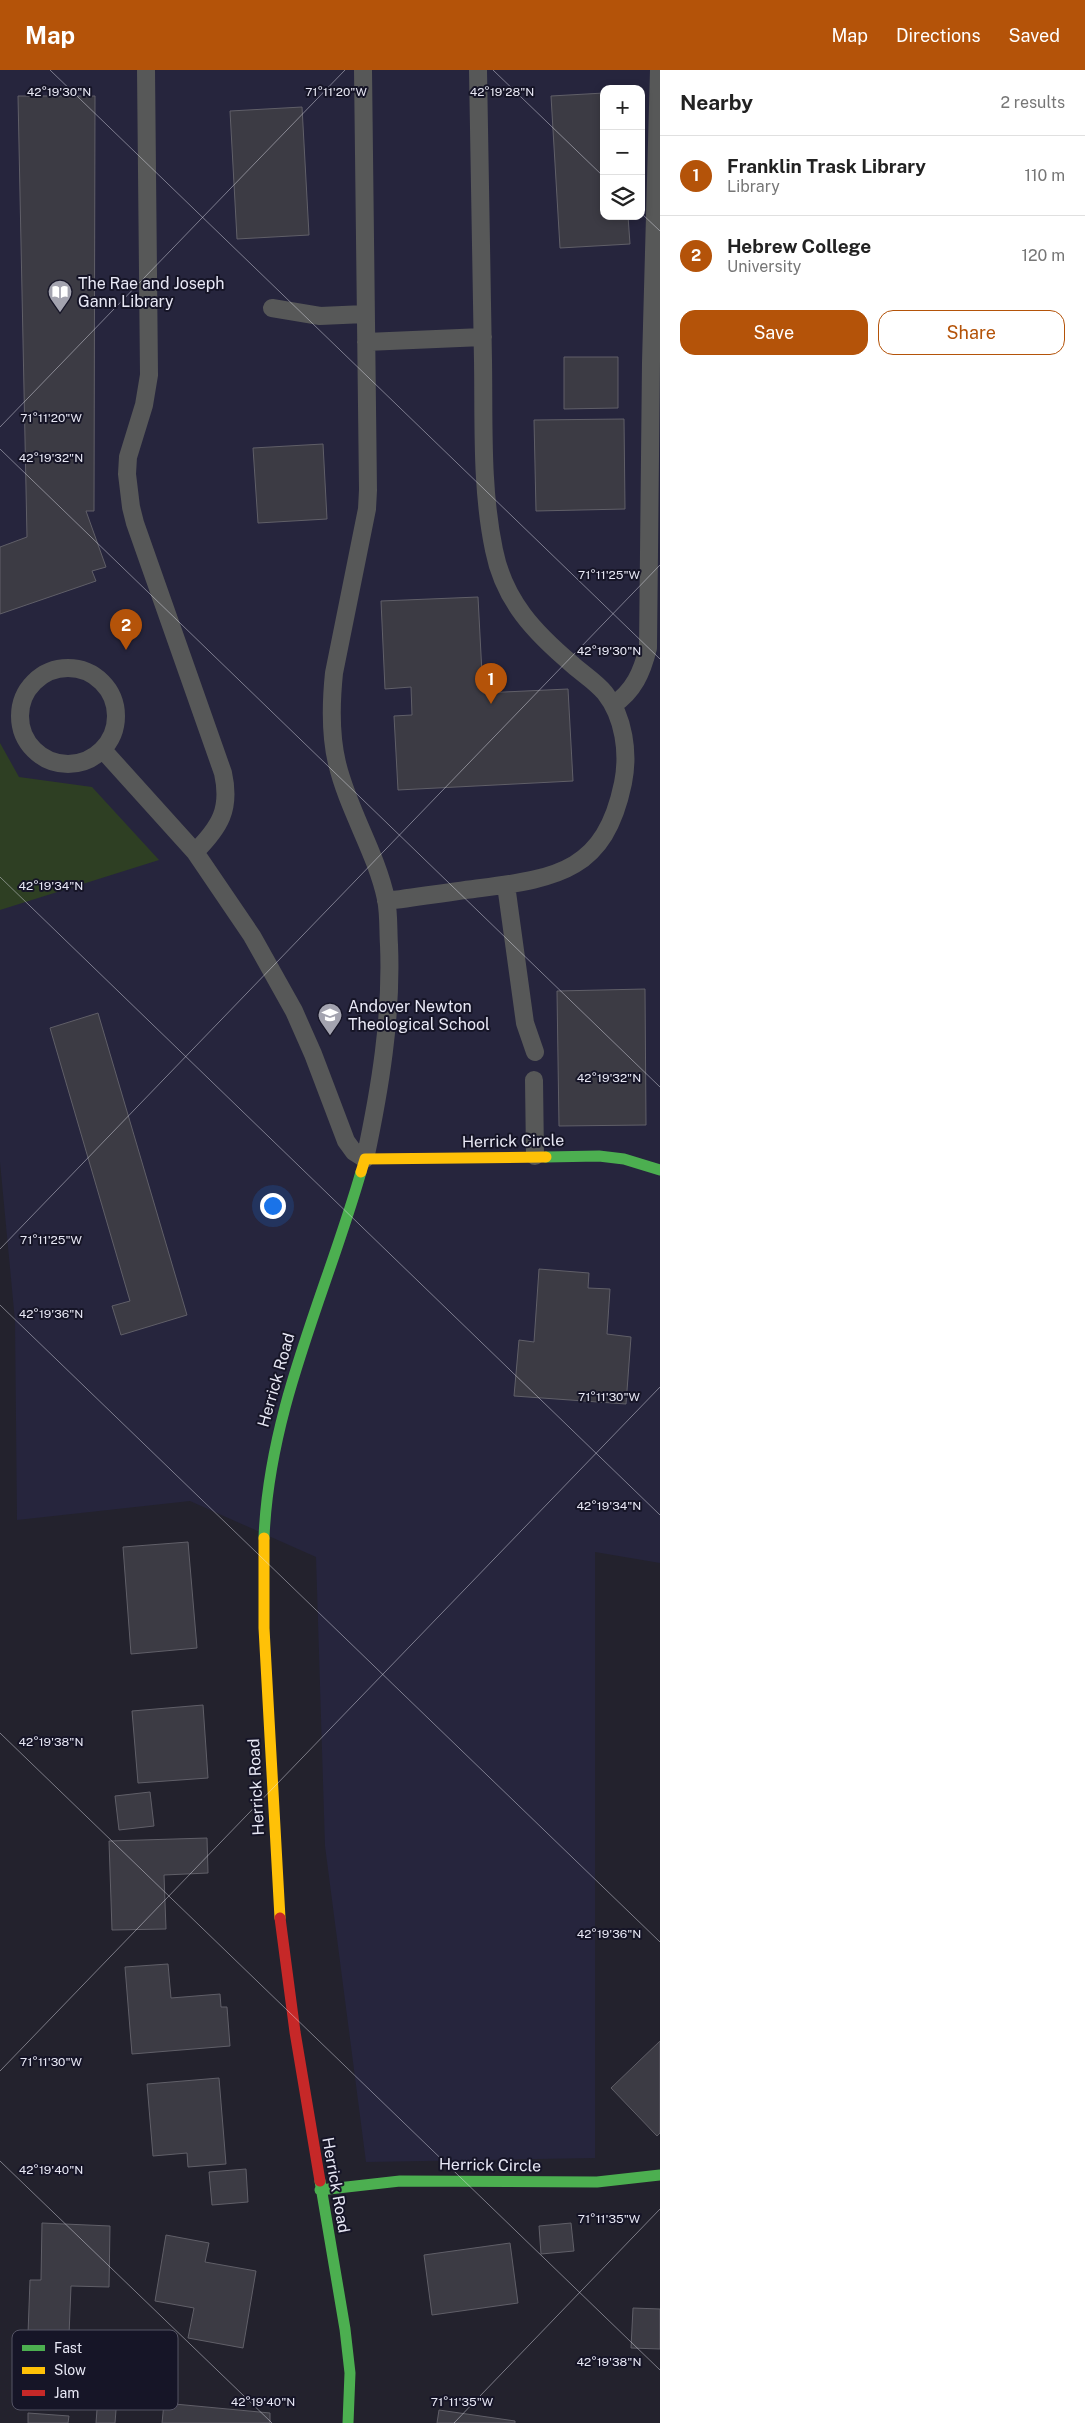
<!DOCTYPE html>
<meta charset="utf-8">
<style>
:root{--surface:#fff;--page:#f6f6f6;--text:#222;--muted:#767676;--line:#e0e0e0;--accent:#b45309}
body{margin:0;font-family:"Public Sans",sans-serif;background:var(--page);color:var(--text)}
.controls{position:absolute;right:15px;top:15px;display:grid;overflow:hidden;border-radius:10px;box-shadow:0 2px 8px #0003}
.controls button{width:45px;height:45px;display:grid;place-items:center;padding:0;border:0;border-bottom:1px solid var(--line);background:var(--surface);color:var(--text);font:25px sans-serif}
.you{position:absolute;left:272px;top:1135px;width:18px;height:18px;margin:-12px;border:4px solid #fff;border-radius:50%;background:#1a73e8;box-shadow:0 0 0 8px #1a73e833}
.badge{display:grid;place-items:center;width:32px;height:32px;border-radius:50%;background:var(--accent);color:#fff;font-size:16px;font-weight:700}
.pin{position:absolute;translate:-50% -41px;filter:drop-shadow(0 1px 2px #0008)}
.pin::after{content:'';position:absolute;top:26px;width:18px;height:15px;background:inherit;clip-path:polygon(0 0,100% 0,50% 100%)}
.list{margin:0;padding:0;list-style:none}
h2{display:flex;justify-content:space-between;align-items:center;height:65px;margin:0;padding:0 20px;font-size:21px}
h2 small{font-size:16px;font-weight:400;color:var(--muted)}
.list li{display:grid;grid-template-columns:32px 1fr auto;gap:15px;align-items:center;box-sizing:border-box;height:80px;padding:0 20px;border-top:1px solid var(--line)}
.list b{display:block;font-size:19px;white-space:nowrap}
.list p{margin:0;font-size:16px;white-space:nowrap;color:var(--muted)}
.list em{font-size:16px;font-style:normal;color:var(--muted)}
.actions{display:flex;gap:10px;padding:15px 20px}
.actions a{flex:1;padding:11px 0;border:1px solid var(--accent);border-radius:15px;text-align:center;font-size:18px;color:var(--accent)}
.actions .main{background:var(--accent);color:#fff}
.icon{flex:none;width:28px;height:28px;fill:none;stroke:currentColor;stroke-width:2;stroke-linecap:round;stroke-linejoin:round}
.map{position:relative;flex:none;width:660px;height:2353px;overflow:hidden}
header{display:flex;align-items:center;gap:30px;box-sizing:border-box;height:70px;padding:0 25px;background:var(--accent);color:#fff}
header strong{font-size:24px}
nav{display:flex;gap:28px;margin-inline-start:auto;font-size:18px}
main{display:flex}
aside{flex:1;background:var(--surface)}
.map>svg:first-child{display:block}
.built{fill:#26253d;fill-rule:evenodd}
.green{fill:#2e3f23}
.building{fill:#3c3b44;stroke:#605f68}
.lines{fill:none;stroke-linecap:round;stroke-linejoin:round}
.lane{stroke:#575858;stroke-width:18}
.fast{stroke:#4caf50;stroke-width:11}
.slow{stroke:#ffc107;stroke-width:11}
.jam{stroke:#c62828;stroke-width:11}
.ticks{fill:none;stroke:#e8e8f5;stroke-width:1;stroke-opacity:0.45}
.labels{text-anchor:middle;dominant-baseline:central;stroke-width:4;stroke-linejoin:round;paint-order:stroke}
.poi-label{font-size:16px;fill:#e8e8f5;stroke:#161527;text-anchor:start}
.street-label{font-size:16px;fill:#e8e8f5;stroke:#161527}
.key{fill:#161527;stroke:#555465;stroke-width:1}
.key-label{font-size:14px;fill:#e8e8f5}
.ticks-label{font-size:12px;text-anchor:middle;fill:#e8e8f5;stroke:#161527;stroke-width:4;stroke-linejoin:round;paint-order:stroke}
</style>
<header>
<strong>Map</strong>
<nav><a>Map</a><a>Directions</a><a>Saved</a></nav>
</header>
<main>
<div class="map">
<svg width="660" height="2353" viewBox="0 0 660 2353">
<rect width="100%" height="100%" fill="#23222d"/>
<path class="built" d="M0 0H660V1493L595 1482V2088L366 2092 325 1776 316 1487 190 1431 17 1450 15 1251 0 1092ZM604 19H641V146H604Z"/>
<path class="green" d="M0 673 19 707 92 717 159 790 0 840Z"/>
<path class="building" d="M604 23V146H628L630 174 560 178 551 26Z
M18 26H95L94 441H86L106 497 92 501 96 511 0 544V477L27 467Z
M302 37 309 165 237 169 230 41Z
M564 287H618V338L564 339Z
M624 349 625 439 536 441 534 350Z
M323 374 327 449 258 453 253 378Z
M478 527 483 623 568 619 573 711 398 720 394 646 412 645 411 617 385 619 381 531Z
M645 919 646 1055 559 1056 557 921Z
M98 943 187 1245 121 1265 112 1236 130 1231 50 958Z
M539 1199 589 1203 588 1218 610 1219 607 1264 631 1267 626 1334 514 1326 519 1270 534 1272Z
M188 1472 197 1578 131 1584 123 1477Z
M203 1635 208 1708 138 1713 132 1641Z
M150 1722 154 1756 119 1760 115 1726Z
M207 1768 208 1803 164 1805 166 1859 112 1860 109 1771Z
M168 1894 171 1928 220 1924 221 1937H227L230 1976 132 1984 125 1897Z
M660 1971V2063L657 2066 611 2018Z
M219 2008 226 2094 188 2097 187 2083 153 2086 147 2014Z
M246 2099 248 2132 212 2135 209 2102Z
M42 2153 110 2156 109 2217 71 2216 69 2265 28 2264 30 2210H41Z
M571 2153 574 2181 541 2184 539 2156Z
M166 2165 209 2173 205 2192 256 2201 243 2278 188 2268 194 2238 155 2231Z
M510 2173 518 2233 432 2245 424 2185Z
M633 2238 660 2239V2279L631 2278Z
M98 2326 117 2327 115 2353H96Z
M164 2333 270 2343V2353H162Z
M439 2340 515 2351V2353H437Z
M28 2343 69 2346 68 2353H28Z"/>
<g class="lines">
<path class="lane" d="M146 0 149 305 144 335 128 387 127 404 131 437 135 453 223 703C231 739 220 757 195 782
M272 238 320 246 365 244
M366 272 483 267
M20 646a48 48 0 1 1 96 0a48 48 0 1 1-96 0Z
M613 635C634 621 642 602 648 578L651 292 659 0
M103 680 195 782 252 866 294 941 313 984 346 1071 354 1082 365 1089C380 1019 392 947 389 875 388 860 389 844 386 829 376 782 348 740 337 693 330 664 331 632 334 603L367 439 368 420 363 0
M506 815 525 953 535 982
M386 831C418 827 449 822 481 818 559 808 605 800 623 713 629 683 624 647 605 623 596 612 583 604 573 595 535 563 504 531 494 480 481 418 484 354 483 291 482 194 480 97 478 0
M534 1010 535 1086"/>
<path class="fast" d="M546 1087 599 1086 624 1089 660 1100
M264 1468C269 1339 326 1224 361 1102
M320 2111 345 2259 350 2303 348 2353
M320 2120 400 2111 597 2112 660 2105"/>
<path class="slow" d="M361 1102 365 1089 546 1087
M264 1468V1558L280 1848"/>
<path class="jam" d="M280 1848 295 1962 320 2111"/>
</g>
<path class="ticks" d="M50 0 660 589M493 0 604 107M641 143 660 161M0 357 345 0M0 379 660 1017M0 807 660 1445M0 1179 660 495M0 1235 660 1872M0 1663 660 2300M0 2001 660 1317M0 2091 272 2353M454 2353 660 2139"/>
<defs>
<symbol id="library-pin" viewBox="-11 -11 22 30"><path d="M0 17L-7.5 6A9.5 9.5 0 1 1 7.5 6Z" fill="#a3a3af" stroke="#161527"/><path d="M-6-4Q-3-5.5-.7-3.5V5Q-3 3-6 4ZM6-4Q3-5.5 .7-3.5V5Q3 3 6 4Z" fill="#fff"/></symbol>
<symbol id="school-pin" viewBox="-11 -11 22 30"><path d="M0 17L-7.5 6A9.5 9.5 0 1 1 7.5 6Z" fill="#a3a3af" stroke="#161527"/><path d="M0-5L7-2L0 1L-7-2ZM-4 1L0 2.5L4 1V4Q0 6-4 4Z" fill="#fff"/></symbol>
</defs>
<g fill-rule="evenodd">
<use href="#library-pin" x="46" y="208" width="28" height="38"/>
<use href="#school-pin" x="316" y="931" width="28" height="38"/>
</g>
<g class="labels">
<g class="poi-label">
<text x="78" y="213">The Rae and Joseph<tspan x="78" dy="18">Gann Library</tspan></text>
<text x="348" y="936">Andover Newton<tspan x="348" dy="18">Theological School</tspan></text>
</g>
<g class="street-label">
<text transform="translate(513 1071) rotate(-1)">Herrick Circle</text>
<text transform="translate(276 1310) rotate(-74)">Herrick Road</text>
<text transform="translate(256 1717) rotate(-93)">Herrick Road</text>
<text transform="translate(490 2095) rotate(1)">Herrick Circle</text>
<text transform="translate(336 2115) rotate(80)">Herrick Road</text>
</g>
</g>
<rect x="12" y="2260" width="166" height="80" rx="8" class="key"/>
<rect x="22" y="2275" width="23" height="6" fill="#4caf50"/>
<rect x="22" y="2297" width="23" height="7" fill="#ffc107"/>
<rect x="22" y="2320" width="23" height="6" fill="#c62828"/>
<g class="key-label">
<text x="54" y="2283">Fast</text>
<text x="54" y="2305">Slow</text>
<text x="54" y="2328">Jam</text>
</g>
<g class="ticks-label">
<text x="59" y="26">42°19'30"N</text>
<text x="502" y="26">42°19'28"N</text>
<text x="336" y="26">71°11'20"W</text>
<text x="51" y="352">71°11'20"W</text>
<text x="51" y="392">42°19'32"N</text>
<text x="609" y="509">71°11'25"W</text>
<text x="609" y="585">42°19'30"N</text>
<text x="51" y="820">42°19'34"N</text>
<text x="609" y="1012">42°19'32"N</text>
<text x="51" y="1174">71°11'25"W</text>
<text x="51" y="1248">42°19'36"N</text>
<text x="609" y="1331">71°11'30"W</text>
<text x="609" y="1440">42°19'34"N</text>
<text x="51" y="1676">42°19'38"N</text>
<text x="609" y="1868">42°19'36"N</text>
<text x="51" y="1996">71°11'30"W</text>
<text x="51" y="2104">42°19'40"N</text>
<text x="609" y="2153">71°11'35"W</text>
<text x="609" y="2296">42°19'38"N</text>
<text x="462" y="2336">71°11'35"W</text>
<text x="263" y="2336">42°19'40"N</text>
</g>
</svg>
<div class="controls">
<button>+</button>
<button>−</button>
<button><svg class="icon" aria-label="layers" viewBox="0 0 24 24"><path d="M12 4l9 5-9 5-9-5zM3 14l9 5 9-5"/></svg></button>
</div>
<div class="you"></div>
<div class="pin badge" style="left:491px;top:634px">1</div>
<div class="pin badge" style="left:126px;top:580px">2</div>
</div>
<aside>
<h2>Nearby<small>2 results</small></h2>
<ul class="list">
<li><span class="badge">1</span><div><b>Franklin Trask Library</b><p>Library</p></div><em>110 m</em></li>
<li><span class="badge">2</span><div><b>Hebrew College</b><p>University</p></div><em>120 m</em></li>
</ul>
<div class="actions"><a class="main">Save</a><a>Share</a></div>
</aside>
</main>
